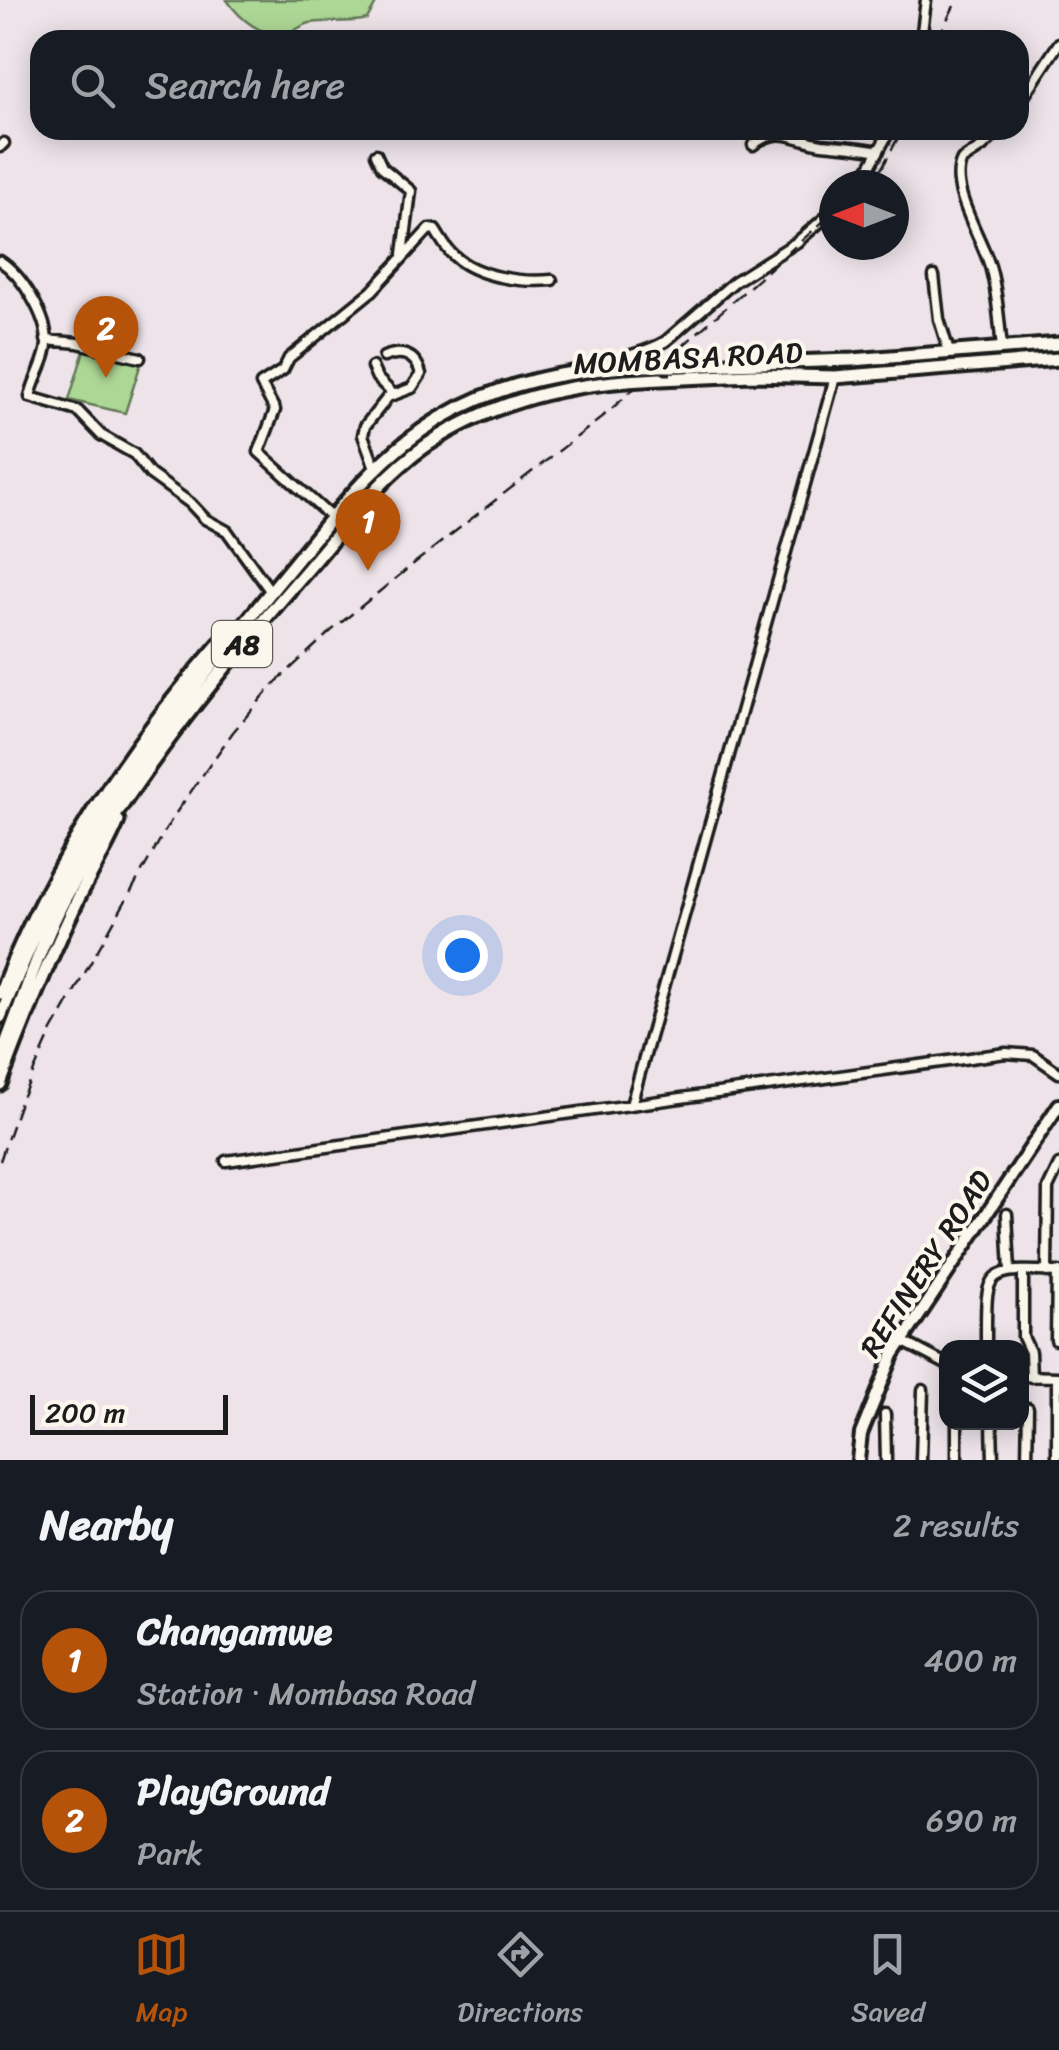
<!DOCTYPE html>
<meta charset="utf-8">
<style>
:root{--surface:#171b24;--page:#242831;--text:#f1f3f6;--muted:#9ea1a6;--line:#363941;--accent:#b45309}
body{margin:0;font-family:Sriracha,sans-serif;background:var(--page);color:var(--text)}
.controls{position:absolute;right:30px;bottom:30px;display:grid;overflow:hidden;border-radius:20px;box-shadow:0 5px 25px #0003}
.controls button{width:90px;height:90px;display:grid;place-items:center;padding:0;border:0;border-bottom:2px solid var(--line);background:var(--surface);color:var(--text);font:50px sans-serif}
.compass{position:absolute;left:819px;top:170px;width:90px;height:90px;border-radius:50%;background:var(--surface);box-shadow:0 5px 25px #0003;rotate:270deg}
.scale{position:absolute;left:30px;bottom:25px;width:198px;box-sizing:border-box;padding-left:10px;border:5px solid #1c1c1c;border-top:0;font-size:28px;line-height:35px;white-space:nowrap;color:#1c1c1c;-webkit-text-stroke:8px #fbf7ec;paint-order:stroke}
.you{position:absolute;left:462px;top:955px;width:35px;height:35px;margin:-25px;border:8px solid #fff;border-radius:50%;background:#1a73e8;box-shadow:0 0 0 15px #1a73e833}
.badge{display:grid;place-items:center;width:65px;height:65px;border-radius:50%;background:var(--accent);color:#fff;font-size:32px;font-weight:700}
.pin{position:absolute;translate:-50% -82px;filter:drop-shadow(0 2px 5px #0008)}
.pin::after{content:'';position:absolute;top:52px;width:35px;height:30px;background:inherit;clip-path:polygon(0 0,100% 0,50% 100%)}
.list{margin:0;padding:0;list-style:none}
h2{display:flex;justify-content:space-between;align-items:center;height:130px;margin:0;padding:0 40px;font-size:42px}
h2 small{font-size:32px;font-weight:400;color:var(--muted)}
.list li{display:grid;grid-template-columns:65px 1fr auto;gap:30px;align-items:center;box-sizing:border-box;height:140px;margin:0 20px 20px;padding:0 20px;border:2px solid var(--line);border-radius:30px}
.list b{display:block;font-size:38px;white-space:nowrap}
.list p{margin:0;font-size:32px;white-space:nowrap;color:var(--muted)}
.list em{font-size:32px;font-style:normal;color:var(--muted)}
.icon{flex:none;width:55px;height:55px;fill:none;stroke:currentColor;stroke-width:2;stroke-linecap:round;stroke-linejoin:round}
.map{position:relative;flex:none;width:1059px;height:1460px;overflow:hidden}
.search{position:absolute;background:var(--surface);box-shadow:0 5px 25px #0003;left:30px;right:30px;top:30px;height:110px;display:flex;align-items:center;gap:25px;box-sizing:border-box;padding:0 35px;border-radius:30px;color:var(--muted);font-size:38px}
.sheet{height:450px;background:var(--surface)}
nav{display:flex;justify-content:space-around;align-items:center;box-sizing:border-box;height:140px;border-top:2px solid var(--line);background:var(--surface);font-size:28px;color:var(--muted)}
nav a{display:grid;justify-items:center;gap:5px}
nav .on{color:var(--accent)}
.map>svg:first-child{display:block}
.green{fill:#add795;stroke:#647a58;stroke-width:2.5}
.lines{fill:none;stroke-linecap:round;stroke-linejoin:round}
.minor-casing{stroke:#1c1c1c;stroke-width:15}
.major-casing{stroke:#1c1c1c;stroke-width:18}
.highway-casing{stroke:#1c1c1c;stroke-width:19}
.minor{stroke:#fbf7ec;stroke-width:8}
.major{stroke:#fbf7ec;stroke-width:10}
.highway{stroke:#fbf7ec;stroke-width:11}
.rail{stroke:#1c1c1c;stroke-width:2.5;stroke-dasharray:15 8;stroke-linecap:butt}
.highway-bridge-casing{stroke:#1c1c1c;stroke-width:19;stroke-linecap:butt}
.highway-bridge{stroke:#fbf7ec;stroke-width:11}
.labels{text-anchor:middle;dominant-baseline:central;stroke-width:8;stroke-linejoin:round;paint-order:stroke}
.shield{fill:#fbf7ec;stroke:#5f5e5a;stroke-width:2.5}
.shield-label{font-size:28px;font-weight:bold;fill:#1c1c1c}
.street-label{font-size:30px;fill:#1c1c1c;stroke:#fbf7ec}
</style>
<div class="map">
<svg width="1059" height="1460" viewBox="0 0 1059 1460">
<rect width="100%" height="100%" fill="#ede3e9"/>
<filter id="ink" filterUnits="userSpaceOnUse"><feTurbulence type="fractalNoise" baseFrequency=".01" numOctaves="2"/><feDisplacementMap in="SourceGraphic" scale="20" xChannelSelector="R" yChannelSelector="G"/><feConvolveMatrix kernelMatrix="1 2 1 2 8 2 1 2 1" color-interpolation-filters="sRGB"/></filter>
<g filter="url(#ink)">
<path class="green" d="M227 0H378L367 19C348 24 329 20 310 23 301 25 296 31 288 33 263 39 240 19 227 0Z
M86 344 143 357 125 413 69 400Z"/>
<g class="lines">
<defs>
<path id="minor" d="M921 40 926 0
M1019 104 1059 43
M1000 130 982 147 962 160C947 188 984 240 991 270 998 296 999 322 1002 348
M753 145C780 124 795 140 822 144 842 146 860 147 879 151
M0 147 4 143
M376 154 382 167 411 191 403 254
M860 185 890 130
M0 261C22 275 47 316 47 343 47 360 33 380 30 397L78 411 101 435 134 454 150 474 190 503 205 519 227 531 271 592
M934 276 939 319 949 352
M46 340 78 343 140 358
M603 366C624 355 647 353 666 341L734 282 797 242 834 210
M372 367 377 378 392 393
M375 468 363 435 365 426 388 397 412 388 421 374C416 354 401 350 384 357
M332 518 259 452 275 410 261 384 283 370 289 358 372 291 429 229 435 230C441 239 446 249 454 256 477 277 522 283 552 280
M631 1105 835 377
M226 1161 1006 1053 1033 1055 1059 1073
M1007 1214 1010 1271
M1023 1271V1337L1030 1352 1031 1377
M1047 1272 1048 1188 1059 1165
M1056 1340 1057 1272
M902 1341 946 1364
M986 1342C986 1269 983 1268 1059 1272
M1022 1376 1057 1377
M1057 1377V1460
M885 1414 886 1460
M957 1422V1460
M992 1422 993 1460
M921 1460 923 1390
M1027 1460 1028 1408"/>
<path id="major" d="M858 1460 861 1434 893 1355 1059 1105"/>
<path id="highway" d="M671 366 852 360 1059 344
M660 379 752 375 835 377 1059 359
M0 993C51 865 129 746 220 643
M0 1017C15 982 29 947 46 913 110 790 199 679 287 572 334 515 377 456 441 418 500 382 570 370 638 366
M0 1059C20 1010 40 944 65 898 131 779 218 672 307 570 344 527 380 477 427 445 488 404 554 387 626 381
M0 1084C24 1020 50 958 79 897 92 871 107 848 118 821"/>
</defs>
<use href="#minor" class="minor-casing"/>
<use href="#major" class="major-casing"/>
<use href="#highway" class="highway-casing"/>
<use href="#minor" class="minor"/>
<use href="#major" class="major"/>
<use href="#highway" class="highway"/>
<path class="rail" d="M937 40 957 0
M863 185 882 168 902 130
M0 1161 20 1102 52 1031 173 817 233 732 273 685 331 631 417 561 600 419 834 212"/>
<defs>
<path id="highway-bridge" d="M638 366H671
M626 381 660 379"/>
</defs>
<use href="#highway-bridge" class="highway-bridge-casing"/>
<use href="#highway-bridge" class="highway-bridge"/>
</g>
</g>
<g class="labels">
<rect class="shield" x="212" y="621" width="60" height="46" rx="8"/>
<g class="shield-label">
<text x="242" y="644">A8</text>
</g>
<g class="street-label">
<text transform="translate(688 358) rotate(-3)">MOMBASA ROAD</text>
<text transform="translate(926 1264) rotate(-57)">REFINERY ROAD</text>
</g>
</g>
</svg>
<div class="controls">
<button><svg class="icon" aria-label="layers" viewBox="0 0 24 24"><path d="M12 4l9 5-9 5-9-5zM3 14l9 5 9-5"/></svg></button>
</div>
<svg class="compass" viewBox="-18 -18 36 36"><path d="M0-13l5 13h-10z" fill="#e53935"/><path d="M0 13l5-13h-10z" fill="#9ea1a6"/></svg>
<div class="scale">200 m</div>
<div class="you"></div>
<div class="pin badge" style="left:368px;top:571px">1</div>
<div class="pin badge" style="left:106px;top:378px">2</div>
<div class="search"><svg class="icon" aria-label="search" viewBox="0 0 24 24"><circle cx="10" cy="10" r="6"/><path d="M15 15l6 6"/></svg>Search here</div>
</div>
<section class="sheet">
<h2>Nearby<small>2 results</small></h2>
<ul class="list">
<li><span class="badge">1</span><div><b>Changamwe</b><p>Station · Mombasa Road</p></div><em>400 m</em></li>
<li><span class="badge">2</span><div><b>PlayGround</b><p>Park</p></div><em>690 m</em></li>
</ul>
</section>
<nav>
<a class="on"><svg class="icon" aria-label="map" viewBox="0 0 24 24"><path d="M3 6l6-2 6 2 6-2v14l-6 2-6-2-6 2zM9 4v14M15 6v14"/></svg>Map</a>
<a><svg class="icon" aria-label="directions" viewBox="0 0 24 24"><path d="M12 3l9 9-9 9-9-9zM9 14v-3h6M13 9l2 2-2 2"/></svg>Directions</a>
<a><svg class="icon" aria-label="saved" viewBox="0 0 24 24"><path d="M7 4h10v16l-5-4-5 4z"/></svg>Saved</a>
</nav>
